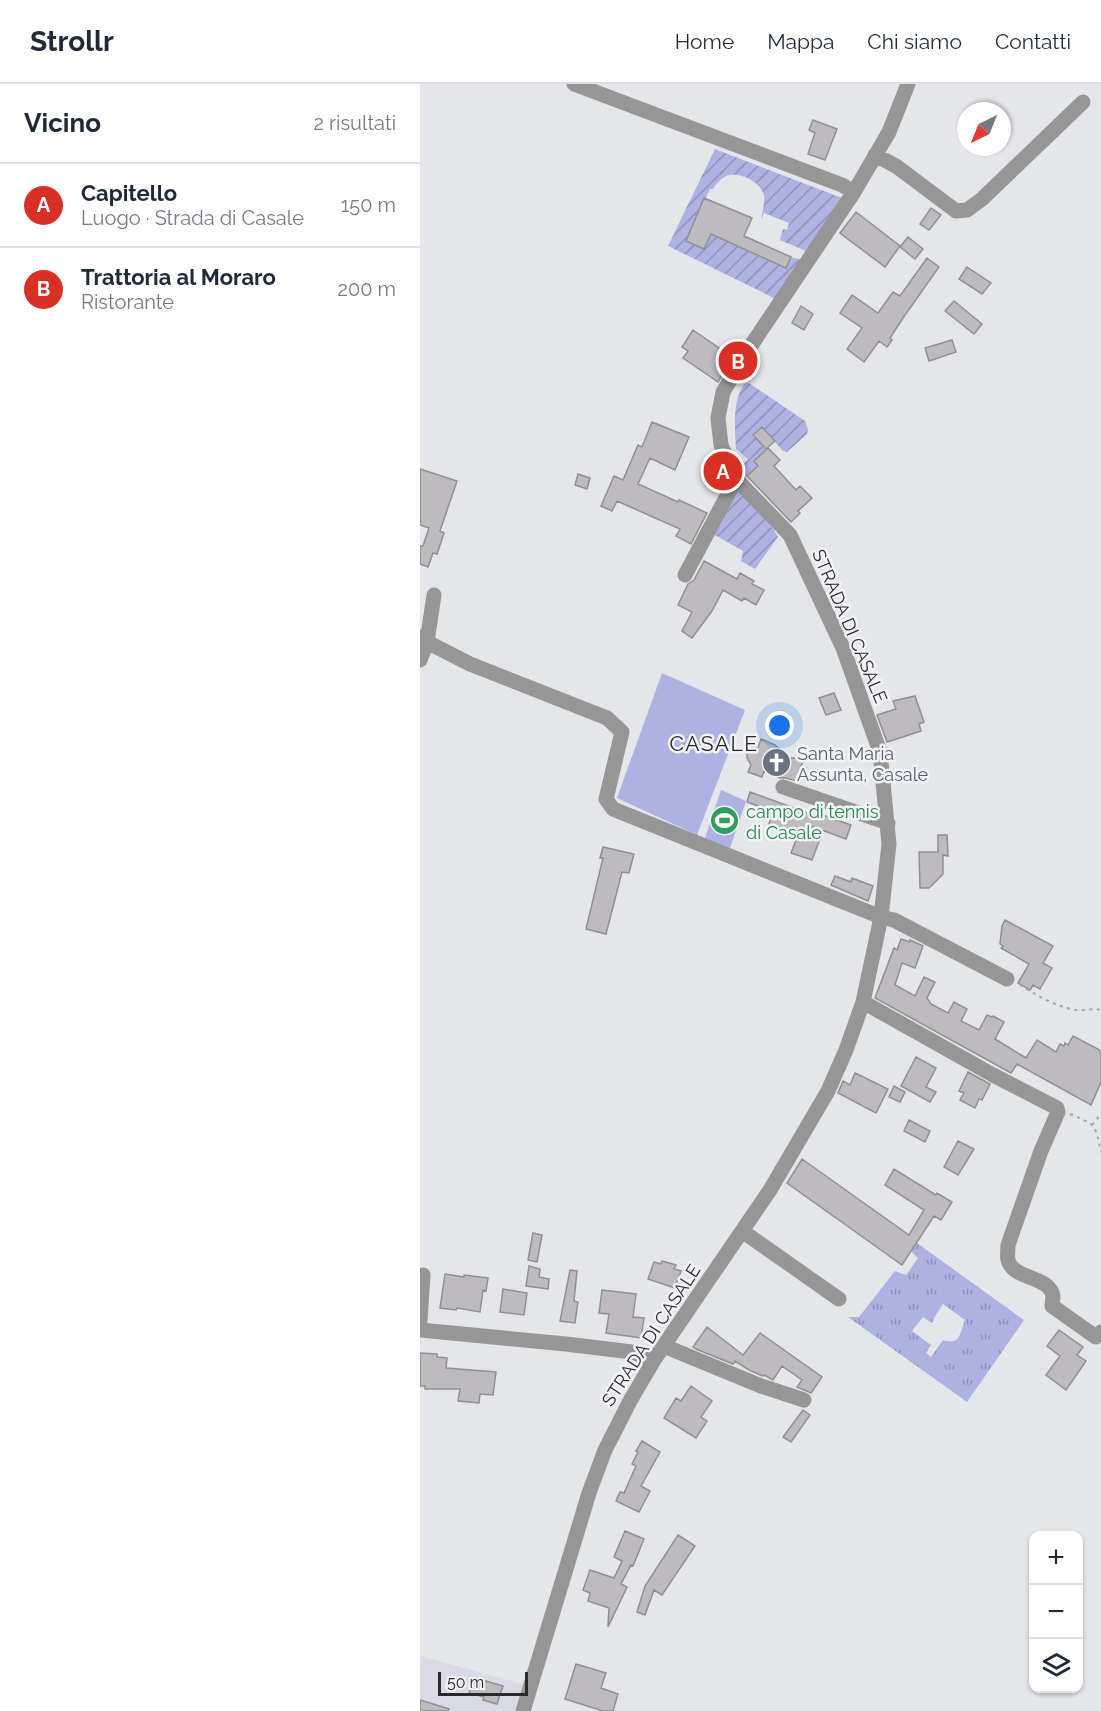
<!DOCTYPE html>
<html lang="it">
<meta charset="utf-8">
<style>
:root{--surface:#fff;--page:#f2f2f3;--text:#1f2937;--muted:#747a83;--line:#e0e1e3;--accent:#d93025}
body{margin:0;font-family:Raleway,sans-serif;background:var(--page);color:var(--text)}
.controls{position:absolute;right:18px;bottom:18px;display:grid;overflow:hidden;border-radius:12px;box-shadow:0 2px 4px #0004}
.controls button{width:54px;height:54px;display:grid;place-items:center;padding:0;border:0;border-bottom:2px solid var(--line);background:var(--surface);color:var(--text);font:30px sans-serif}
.compass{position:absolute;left:537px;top:18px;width:54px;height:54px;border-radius:50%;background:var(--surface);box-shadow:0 2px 4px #0004;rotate:223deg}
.scale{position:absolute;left:18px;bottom:15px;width:90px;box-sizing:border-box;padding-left:6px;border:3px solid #29292a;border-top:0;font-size:16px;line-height:21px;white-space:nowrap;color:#29292a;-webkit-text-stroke:4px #f2f3f6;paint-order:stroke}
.you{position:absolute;left:360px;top:642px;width:21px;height:21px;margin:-15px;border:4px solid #fff;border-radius:50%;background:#1a73e8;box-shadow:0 0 0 9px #1a73e833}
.badge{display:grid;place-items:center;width:39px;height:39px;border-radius:50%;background:var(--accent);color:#fff;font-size:20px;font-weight:700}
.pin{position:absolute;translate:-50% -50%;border:3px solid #fff;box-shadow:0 2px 6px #0006}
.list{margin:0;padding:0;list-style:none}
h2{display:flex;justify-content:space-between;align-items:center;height:78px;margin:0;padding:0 24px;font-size:26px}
h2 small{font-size:20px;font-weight:400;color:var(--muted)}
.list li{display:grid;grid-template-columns:39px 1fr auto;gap:18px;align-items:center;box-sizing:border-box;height:84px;padding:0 24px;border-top:2px solid var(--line)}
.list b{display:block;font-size:22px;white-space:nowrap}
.list p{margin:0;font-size:20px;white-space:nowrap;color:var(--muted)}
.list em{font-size:20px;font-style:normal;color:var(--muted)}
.icon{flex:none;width:33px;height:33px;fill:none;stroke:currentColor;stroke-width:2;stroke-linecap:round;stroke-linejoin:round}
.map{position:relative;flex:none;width:681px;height:1627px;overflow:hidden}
header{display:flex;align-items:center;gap:36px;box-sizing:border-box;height:84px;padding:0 30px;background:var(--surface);border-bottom:2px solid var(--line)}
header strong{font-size:28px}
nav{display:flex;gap:33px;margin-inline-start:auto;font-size:21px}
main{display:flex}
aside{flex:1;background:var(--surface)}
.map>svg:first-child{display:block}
.built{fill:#d9dae5}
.grass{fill:#aeb2e3}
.park{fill:url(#park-tufts);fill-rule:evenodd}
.garden{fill:url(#garden-furrows)}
.building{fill:#bdbbbe;stroke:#918f92;stroke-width:1.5}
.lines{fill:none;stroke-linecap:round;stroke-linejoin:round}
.path{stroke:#a6a7a9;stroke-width:2;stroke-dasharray:3 4.5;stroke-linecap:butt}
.minor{stroke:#979696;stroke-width:15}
.labels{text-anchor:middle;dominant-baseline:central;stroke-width:5;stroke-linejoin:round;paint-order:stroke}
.street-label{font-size:18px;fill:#29292a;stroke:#f2f3f6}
.worship-label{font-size:18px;fill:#5b616d;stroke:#f2f3f6;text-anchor:start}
.leisure-label{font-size:18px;fill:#27864d;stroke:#f2f3f6;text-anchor:start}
.quarter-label{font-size:21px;letter-spacing:1.5px;fill:#29292a;stroke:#f2f3f6}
</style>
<header>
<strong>Strollr</strong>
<nav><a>Home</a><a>Mappa</a><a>Chi siamo</a><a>Contatti</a></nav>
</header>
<main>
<aside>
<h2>Vicino<small>2 risultati</small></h2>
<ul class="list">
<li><span class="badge">A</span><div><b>Capitello</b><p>Luogo · Strada di Casale</p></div><em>150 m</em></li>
<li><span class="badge">B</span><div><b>Trattoria al Moraro</b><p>Ristorante</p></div><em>200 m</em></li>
</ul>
</aside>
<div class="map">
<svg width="681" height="1627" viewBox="0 0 681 1627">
<defs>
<pattern id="park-tufts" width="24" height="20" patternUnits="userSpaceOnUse" patternTransform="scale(1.5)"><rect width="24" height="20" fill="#aeb2e3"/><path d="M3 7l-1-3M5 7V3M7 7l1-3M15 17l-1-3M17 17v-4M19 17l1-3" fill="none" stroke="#8e91b8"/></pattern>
<pattern id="garden-furrows" width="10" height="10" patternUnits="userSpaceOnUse" patternTransform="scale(1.5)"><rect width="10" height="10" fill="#aeb2e3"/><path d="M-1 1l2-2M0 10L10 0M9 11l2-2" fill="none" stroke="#8e91b8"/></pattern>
</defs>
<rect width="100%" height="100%" fill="#e5e6e9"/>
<path class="built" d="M0 1572 103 1600 95 1627H0Z"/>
<path class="grass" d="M242 589 325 626 277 751 197 714Z
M301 706 326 717 309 767 284 757Z"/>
<path class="park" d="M497 1159 604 1236 547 1318 428 1233H439L475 1187 486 1191 498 1174 491 1167ZM523 1220 545 1236C540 1248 541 1262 523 1256L511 1273 506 1269 511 1261 492 1247 503 1233 512 1239 514 1236V1234Z"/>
<path class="garden" d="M295 65 422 114 388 168 360 156 363 145 367 146 369 139 344 129 341 136C342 128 345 120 344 112 342 98 319 87 306 92 300 95 296 100 293 105H290L266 157 284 165 291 150 366 184 371 173 382 176 356 215 248 162Z
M329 299 385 337 388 345 387 350 367 368 363 367 342 343 333 351 346 366 334 377 338 382 326 393 321 383 328 375 316 365C315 343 312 319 324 300Z
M318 405 354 446 358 453 335 485 321 477 323 467 293 450Z"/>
<path class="building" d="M393 36 417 45 405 76 388 70 395 49 389 46Z
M284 114 332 134 324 152 371 173 366 184 291 150 284 165 266 157Z
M511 124 521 131 509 146 500 140Z
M436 128 480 162 465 183 420 149Z
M488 153 503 165 495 175 480 163Z
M507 174 519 183 483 234 470 254 472 256 467 263 459 257 444 278 427 265 442 244 420 229 432 211 458 229 473 208 480 212Z
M547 183 571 199 562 210 539 195Z
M534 217 562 240 554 250 525 227Z
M381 222 393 230 384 246 372 239Z
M273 246 312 273 298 298 263 274 268 267 262 263Z
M532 256 536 268 509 277 505 264Z
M232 338 269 353 255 386 230 374 218 400 258 418 259 416 287 429 271 460 256 452 260 445 197 417 192 427 181 422 194 392 203 396 218 361 222 363Z
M342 343 355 357 346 365 333 351Z
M348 364 360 376 354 382 376 406 380 402 392 414 378 427 380 429 371 438 327 392 338 382 334 377Z
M0 385 37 397 20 447 24 449 17 470 13 469 8 483 0 480V462H3L9 444 0 441Z
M158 390 170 394 167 405 155 401Z
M284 477 317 495 320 489 334 497 332 500 344 506 336 521 324 514 322 517 303 506 292 527 272 554 262 547 272 528 258 521 268 500 274 496Z
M414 609 421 626 406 631 399 614Z
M495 612 504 638 499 640 501 647 467 658 457 631 476 625 473 617Z
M341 655 355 661 369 674H385L381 682 386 684 380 698 366 694H360L344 687 342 693 328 688 331 681 327 674V669L333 663 338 664Z
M330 708 396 732 397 729 431 741 426 755 388 741 401 752 392 776 371 769 378 751 349 740 351 733 349 732 351 727 327 718Z
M518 751H527L528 772 523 771V790L509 804H500L499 768H518Z
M183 763 214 770 209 789 202 788 186 850 166 845 183 774H180Z
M415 792 431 798 432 794 453 802 448 817 411 801Z
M585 836 633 862 623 879 632 884 620 905 613 901 610 906 598 899 609 880 581 864 583 862 580 860 582 842Z
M481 855 490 858V856L503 862 495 884 482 879 475 901 495 912 504 893 515 898 507 914 511 920 528 929 534 918 547 925 541 937 559 946 567 931 572 933 573 932 584 938 575 955 606 974 617 956 636 968 640 960 644 962 645 959 648 961 653 952 678 965 681 968V998L671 1021 597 980 591 989 455 914 474 864 477 866Z
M496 973 516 984 506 1003 516 1008 510 1018 481 1002Z
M548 988 570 1000 562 1016 559 1015 555 1024 540 1016 544 1009 539 1007Z
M435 989 468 1005 456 1029 418 1009 423 997 430 1001Z
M474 1002 485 1008 480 1018 469 1013Z
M489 1036 510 1047 505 1058 484 1047Z
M538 1057 554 1065 538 1091 524 1083Z
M382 1075 489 1151 504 1126 465 1101 474 1085 516 1111 517 1109 532 1118 521 1136 514 1132 482 1181 367 1099Z
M113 1149 122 1151 117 1178 108 1176Z
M242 1177 256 1181 254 1185 261 1187 255 1204 228 1195 234 1178 241 1180Z
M109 1182 120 1185 119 1193 129 1195 128 1205 106 1202Z
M150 1186 157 1187 154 1217 158 1218 155 1239 140 1237Z
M25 1190 44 1193V1191L68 1194 66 1207 63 1206 60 1228 37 1224 36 1226 20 1224Z
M83 1205 107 1209 104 1231 80 1228Z
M182 1206 216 1210 213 1233 224 1234 221 1254 186 1249 189 1230 179 1229Z
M287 1243 323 1271 340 1249 402 1293 391 1309 377 1303 382 1296 362 1282 353 1296 344 1291 343 1292 329 1286 315 1277 313 1280 276 1265 273 1263Z
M639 1246 663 1263 657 1271 666 1277 646 1306 626 1291 640 1272 627 1262Z
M0 1269 17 1270V1273L27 1274 26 1284 76 1288 73 1311 60 1310 59 1319 38 1317 40 1305H5V1302H0Z
M271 1302 292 1317 281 1333 287 1337 276 1354 244 1334 256 1314 261 1317Z
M383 1326 390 1331 371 1358 363 1353Z
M222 1357 240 1368 221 1402 230 1407 219 1428 196 1417 200 1408 204 1409 216 1382 212 1380 218 1368 216 1367Z
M205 1447 224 1455 213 1482 211 1481 201 1500 207 1503 188 1543 189 1524 168 1517 170 1509 163 1506 170 1486 194 1494 202 1477 194 1473Z
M258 1451 275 1462 242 1511 234 1506 225 1531 217 1528 225 1502Z
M156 1580 186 1589 181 1604 198 1610 193 1627H183L145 1615Z
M53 1596 61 1598 62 1596 83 1602 77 1620 63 1616 64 1613 49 1609Z
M0 1616 29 1625 28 1627H0Z"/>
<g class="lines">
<path class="path" d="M600 901C616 911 638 924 657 926 665 927 673 924 681 926
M650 1030C677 1041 675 1041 681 1068
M672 1041 681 1030"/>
<path class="minor" d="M154 0 422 101 434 108
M455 71 476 82 536 127 547 126 562 115 663 18
M265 491 316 395
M0 553 7 558 50 580 187 634 202 648 186 715 193 725 461 833 474 836 587 895
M0 576 7 558 14 511
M363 703 468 739
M443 918 573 991 637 1024 638 1028 621 1067 588 1161C588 1165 587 1172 588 1176 593 1196 629 1191 633 1212 633 1215 632 1219 632 1222L676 1253 681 1248
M322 1147 419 1215
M0 1237 3 1191
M0 1246 146 1260 212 1268 234 1276
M244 1262 341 1302 384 1316
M103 1627 169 1409 185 1366 210 1317 234 1276 350 1106 408 1007 426 966 443 918 461 833 469 760 460 668 423 564 370 451 316 395 301 361 298 334 303 308 326 269 434 108 469 48 488 0"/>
</g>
<defs>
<symbol id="church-disc" viewBox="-11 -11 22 22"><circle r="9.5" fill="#6b7280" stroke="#f2f3f6"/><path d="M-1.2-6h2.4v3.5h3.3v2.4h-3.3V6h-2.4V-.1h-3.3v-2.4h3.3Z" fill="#fff"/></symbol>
<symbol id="stadium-disc" viewBox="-11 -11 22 22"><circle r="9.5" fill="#2e9e5b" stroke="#f2f3f6"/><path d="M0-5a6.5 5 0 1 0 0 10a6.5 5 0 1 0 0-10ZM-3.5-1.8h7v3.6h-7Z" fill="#fff"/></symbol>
</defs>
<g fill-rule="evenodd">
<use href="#church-disc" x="340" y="662" width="33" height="33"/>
<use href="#stadium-disc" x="288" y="720" width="33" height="33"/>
</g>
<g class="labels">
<g class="street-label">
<text transform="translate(430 542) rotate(67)">STRADA DI CASALE</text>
<text transform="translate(231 1251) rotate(-57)">STRADA DI CASALE</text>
</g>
<g class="worship-label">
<text x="377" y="669">Santa Maria<tspan x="377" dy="21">Assunta, Casale</tspan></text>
</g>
<g class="leisure-label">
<text x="326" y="727">campo di tennis<tspan x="326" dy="21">di Casale</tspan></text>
</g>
<g class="quarter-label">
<text x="294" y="659">CASALE</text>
</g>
</g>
</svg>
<div class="controls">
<button>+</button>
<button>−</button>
<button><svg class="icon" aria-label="layers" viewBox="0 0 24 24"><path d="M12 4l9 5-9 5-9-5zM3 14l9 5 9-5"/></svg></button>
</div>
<svg class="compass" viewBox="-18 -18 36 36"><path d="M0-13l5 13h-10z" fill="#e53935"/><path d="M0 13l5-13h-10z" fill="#747a83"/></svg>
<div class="scale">50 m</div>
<div class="you"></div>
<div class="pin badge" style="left:303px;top:387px">A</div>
<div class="pin badge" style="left:318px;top:277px">B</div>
</div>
</main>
